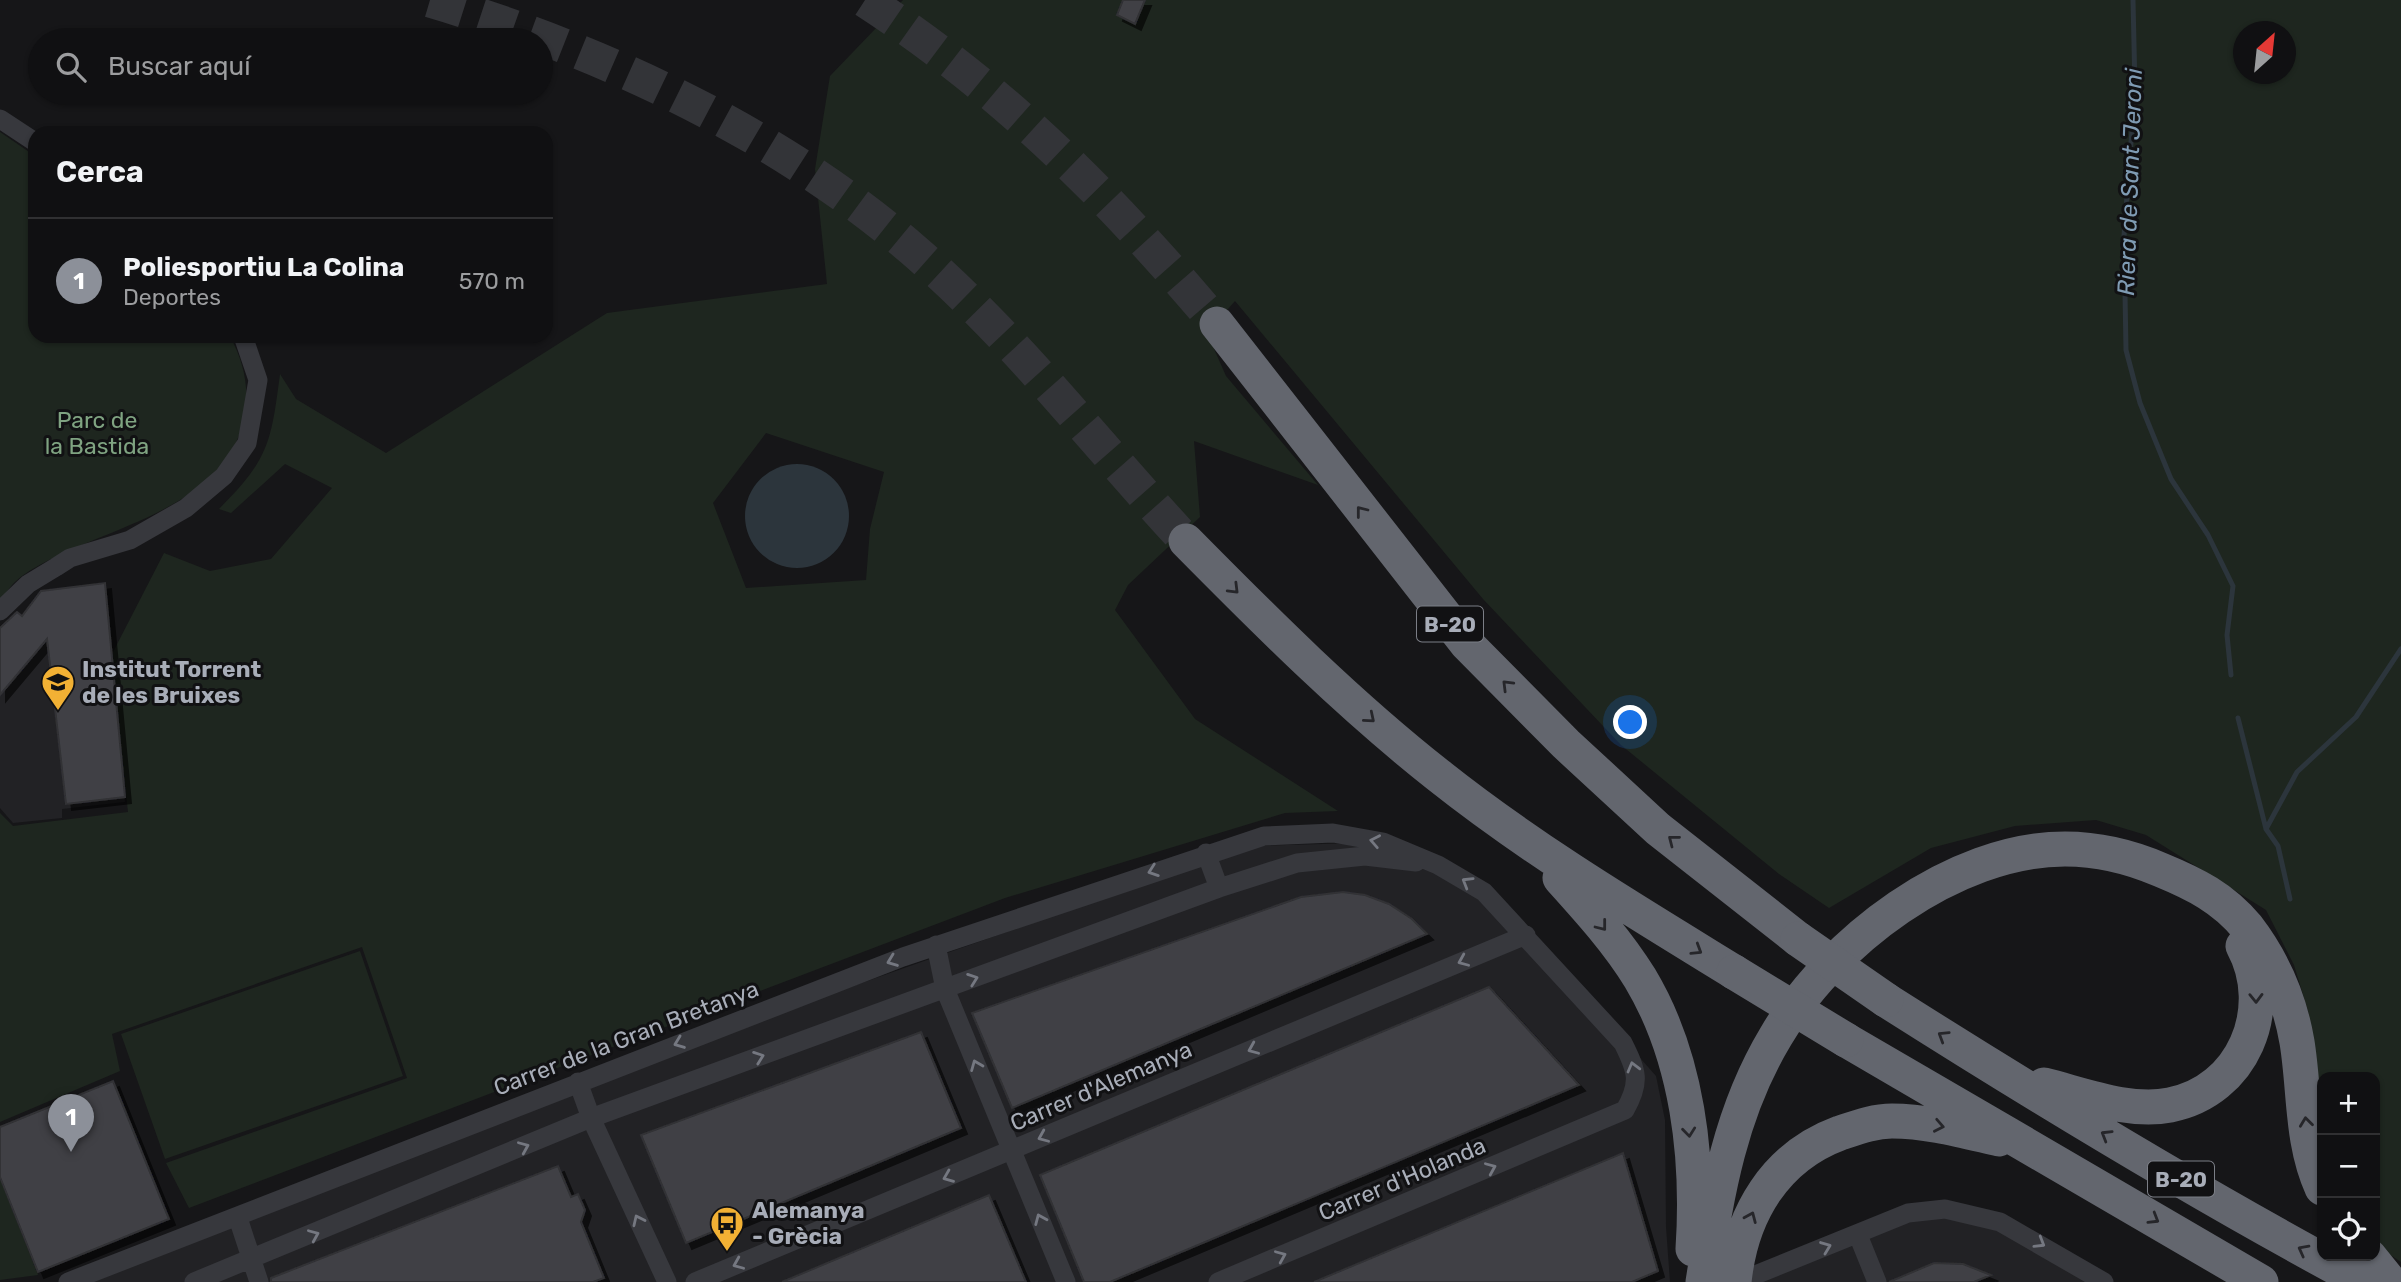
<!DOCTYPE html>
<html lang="es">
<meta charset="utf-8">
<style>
:root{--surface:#101012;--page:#19191b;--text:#f1f3f6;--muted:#9c9d9f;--line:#303032;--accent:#8c9099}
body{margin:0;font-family:Rubik,sans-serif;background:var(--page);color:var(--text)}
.controls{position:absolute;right:21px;bottom:21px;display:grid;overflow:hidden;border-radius:14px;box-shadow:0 2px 5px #0004}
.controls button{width:63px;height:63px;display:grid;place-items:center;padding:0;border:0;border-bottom:2px solid var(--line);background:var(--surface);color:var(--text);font:35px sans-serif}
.compass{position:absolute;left:2233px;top:21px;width:63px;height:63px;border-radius:50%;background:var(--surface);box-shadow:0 2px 5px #0004;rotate:27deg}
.you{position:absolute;left:1631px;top:723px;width:24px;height:24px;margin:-18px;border:5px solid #fff;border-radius:50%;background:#1a73e8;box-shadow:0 0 0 10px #1a73e833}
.badge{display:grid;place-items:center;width:46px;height:46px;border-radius:50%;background:var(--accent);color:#fff;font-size:23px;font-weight:700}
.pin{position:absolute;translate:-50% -58px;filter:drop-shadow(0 2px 4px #0008)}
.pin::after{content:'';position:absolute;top:37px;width:24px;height:21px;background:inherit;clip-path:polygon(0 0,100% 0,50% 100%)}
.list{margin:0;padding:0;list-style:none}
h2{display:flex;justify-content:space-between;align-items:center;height:91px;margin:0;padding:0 28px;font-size:30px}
h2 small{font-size:23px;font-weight:400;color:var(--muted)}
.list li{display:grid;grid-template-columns:46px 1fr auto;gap:21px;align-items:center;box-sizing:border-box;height:126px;padding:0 28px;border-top:2px solid var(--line)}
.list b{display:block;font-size:26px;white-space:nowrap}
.list p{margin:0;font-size:23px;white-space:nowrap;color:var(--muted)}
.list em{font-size:23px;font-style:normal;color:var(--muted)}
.icon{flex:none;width:38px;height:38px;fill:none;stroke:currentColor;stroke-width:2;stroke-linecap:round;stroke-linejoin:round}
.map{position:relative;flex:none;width:2401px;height:1282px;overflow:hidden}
.search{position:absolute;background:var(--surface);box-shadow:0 2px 5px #0004;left:28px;top:28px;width:525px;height:77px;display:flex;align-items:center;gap:18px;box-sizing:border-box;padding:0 24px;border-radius:38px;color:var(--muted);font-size:26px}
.panel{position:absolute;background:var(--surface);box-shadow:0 2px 5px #0004;left:28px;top:126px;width:525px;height:217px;border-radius:21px}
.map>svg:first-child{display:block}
.built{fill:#222225}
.green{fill:#1e261f;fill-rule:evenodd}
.water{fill:#2c353c}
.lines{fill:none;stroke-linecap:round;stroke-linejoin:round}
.stream{stroke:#2c353c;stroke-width:5}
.building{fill:#404145;stroke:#303034;stroke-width:2;filter:url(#shadow)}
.motorway-tunnel{stroke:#333438;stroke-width:35;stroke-dasharray:35 18;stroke-linecap:butt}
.minor{stroke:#37383d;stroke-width:19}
.motorway{stroke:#63666e;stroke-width:35}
.motorway-bridge{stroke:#63666e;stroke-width:35}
.oneway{stroke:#26262a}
.oneway2{stroke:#757881}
.labels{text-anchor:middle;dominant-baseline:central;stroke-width:6;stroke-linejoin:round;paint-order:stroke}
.shield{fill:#111113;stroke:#7b7e86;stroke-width:2}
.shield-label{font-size:21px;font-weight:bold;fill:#a8adb8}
.park-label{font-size:23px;fill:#7fa381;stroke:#111113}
.poi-label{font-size:23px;font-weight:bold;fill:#a8adb8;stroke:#111113;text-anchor:start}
.street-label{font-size:23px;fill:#a8adb8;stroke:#111113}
.water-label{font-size:24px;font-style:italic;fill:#7f9bb3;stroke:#111113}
</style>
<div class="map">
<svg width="2401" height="1282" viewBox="0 0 2401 1282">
<defs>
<filter id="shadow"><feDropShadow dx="6" dy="6" stdDeviation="0" flood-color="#0009"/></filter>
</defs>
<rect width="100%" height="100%" fill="#161618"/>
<path class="built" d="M105 583 125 802 62 809V818L13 823 0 808V628L16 611 22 616 41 591Z
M1357 843 1398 852 1522 924 1656 1076 1665 1120 1666 1227 1670 1282H72L569 1086 1251 846Z
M1934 1212 1988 1218 2110 1282H1755Z"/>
<path class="green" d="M903 0H2401V1262L2383 1250 2375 1240V1077H2322V1119L2308 1011 2294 965 2266 910 2146 835 2096 820 2015 826 1931 848 1829 908 1779 874 1621 745 1483 599 1235 301 1207 333 1226 376 1318 485 1194 441 1200 517 1128 585 1115 610 1195 719 1338 811 1285 813 1005 898 189 1208 166 1163 407 1078 362 947 112 1034 120 1071 0 1122V813L13 826 128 812 111 656 164 553 210 571 271 559 332 488 285 464 231 513 219 509C269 459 271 443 280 374L296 399 386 453 607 313 827 284 815 169 830 76ZM2244 32H2286V74H2244ZM766 433 884 472 870 529 866 580 746 588 713 503Z
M0 132 35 156V336H230C244 363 250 388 244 418 225 515 90 528 22 576 13 582 7 592 0 600Z
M360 951 403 1076 165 1159 121 1034Z
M0 1179 38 1275 0 1280Z"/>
<path class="water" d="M745 516a52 52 0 1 1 104 0a52 52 0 1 1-104 0Z"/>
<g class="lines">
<path class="stream" d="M2133 0 2135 89 2124 236 2126 350 2140 403 2171 479 2208 535 2233 586 2227 635 2231 675
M2238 718 2266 829 2278 846 2290 899
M2266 829 2297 772 2356 717 2401 649"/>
</g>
<path class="building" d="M1123 0H1145L1135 24 1117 15Z
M105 583 125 797 66 804 47 639 0 695V628L17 612 22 616 41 591Z
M1343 892 1365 895 1389 904 1412 919 1427 934 1012 1108 972 1013 1301 897Z
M1489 987 1579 1085 1110 1282H1084L1040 1175Z
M921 1032 961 1128 686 1243 641 1135Z
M113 1081 169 1219 38 1272 0 1177V1127Z
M1623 1153 1658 1271 1632 1282H1314Z
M558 1166 571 1197 578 1194 585 1210 581 1222 604 1278 593 1282H271V1278Z
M989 1195 1026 1282H782Z
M1934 1263 1963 1264 1991 1275 1974 1282H1889Z"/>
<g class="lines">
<path class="motorway-tunnel" d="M430 0C602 51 774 131 911 248 1013 335 1095 443 1186 541
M865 0C1005 91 1110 197 1217 324"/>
<path class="minor" d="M0 119 35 142
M0 611 28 584 56 567 70 558 130 540 186 508 224 476 247 443 258 380 243 336
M1206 853 1219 888
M936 945 945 989 1066 1282
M578 1082 591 1118 667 1282
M238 1218 259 1282
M1858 1235 1877 1282
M68 1282 903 957 1264 836 1333 833 1383 842 1438 865 1484 892 1623 1043C1637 1071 1641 1082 1625 1110L1218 1282
M194 1282 591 1118 1219 888 1297 863 1365 856 1416 862
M695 1282 1526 935
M1738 1282 1908 1213 1945 1209 2000 1222 2104 1282"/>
<path class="motorway" d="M1217 324 1467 644 1566 744 1658 829 1798 939
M1186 541C1267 623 1348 704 1438 775 1531 849 1633 910 1734 972
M1560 878C1588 909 1618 942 1640 978 1688 1058 1699 1158 1693 1249
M1886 1000C2042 1099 2200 1195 2363 1282
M1846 1040 2261 1282
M2044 1085C2084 1095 2129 1113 2170 1105 2243 1091 2277 1009 2243 946
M2369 1256 2390 1282
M1703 1282C1717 1194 1729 1114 1776 1036 1831 942 1953 849 2065 849 2099 849 2131 857 2161 870 2195 884 2223 898 2247 927 2273 961 2290 1001 2297 1042 2305 1091 2301 1142 2322 1188
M1734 1282C1741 1214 1775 1157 1840 1133 1858 1127 1874 1121 1892 1121 1928 1121 1964 1131 1999 1139"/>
<path class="motorway-bridge" d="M1798 939 1886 1000
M1734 972 1846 1040"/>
</g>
<defs><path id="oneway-chevron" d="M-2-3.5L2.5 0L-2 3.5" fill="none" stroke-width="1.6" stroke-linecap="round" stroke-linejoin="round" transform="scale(1.75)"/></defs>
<g class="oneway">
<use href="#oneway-chevron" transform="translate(1361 511) rotate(-128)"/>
<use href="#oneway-chevron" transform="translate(1234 589) rotate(45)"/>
<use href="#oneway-chevron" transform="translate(1507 685) rotate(-135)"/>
<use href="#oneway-chevron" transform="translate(1370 718) rotate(40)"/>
<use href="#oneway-chevron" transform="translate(1673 840) rotate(-142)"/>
<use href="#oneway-chevron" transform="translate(1602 926) rotate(52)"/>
<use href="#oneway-chevron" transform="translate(1697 950) rotate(32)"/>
<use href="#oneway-chevron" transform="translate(2256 998) rotate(89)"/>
<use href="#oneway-chevron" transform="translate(1943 1036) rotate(-148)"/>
<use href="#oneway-chevron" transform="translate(2306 1122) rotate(-97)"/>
<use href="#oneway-chevron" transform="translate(1939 1126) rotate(11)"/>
<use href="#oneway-chevron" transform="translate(1689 1132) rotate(84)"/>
<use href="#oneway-chevron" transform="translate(2106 1135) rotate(-149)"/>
<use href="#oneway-chevron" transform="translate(1751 1217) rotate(-67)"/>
<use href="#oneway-chevron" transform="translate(2154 1219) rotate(31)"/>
<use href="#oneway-chevron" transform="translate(2303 1250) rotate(-152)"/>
</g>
<g class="oneway2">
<use href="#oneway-chevron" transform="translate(1375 841) rotate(-169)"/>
<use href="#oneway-chevron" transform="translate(1153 871) rotate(161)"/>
<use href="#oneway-chevron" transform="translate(1467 882) rotate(-149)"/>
<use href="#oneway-chevron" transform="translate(892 961) rotate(159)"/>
<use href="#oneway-chevron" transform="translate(1463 961) rotate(157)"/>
<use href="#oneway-chevron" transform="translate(973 979) rotate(-20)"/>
<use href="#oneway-chevron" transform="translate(679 1043) rotate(159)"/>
<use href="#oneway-chevron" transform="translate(1253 1049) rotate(157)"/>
<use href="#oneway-chevron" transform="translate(759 1057) rotate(-20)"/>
<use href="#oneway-chevron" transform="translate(976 1065) rotate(-112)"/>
<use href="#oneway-chevron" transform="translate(1633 1067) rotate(-105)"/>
<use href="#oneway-chevron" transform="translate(1043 1137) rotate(157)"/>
<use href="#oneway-chevron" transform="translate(524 1147) rotate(-23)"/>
<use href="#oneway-chevron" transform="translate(1491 1168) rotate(-23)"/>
<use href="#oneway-chevron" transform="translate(948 1177) rotate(158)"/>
<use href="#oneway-chevron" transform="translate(1040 1219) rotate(-113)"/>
<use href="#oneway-chevron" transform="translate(638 1220) rotate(-115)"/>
<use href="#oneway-chevron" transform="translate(314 1235) rotate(-23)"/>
<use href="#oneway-chevron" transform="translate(2040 1243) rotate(31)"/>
<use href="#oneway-chevron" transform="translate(1826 1247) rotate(-21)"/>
<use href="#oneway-chevron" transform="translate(1281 1256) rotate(-23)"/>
<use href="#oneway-chevron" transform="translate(738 1264) rotate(157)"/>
</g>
<defs>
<symbol id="school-pin" viewBox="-11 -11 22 30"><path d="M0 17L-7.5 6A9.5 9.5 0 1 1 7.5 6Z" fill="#f2b134" stroke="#111113"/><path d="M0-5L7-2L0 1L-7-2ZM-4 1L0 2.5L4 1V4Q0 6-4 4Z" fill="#111"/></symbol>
<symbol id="bus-pin" viewBox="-11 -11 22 30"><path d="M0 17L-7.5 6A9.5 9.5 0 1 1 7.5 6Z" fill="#f2b134" stroke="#111113"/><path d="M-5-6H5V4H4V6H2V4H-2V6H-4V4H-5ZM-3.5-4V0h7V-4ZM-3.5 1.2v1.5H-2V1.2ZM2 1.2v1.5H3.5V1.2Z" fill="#111"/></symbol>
</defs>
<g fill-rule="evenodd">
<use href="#school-pin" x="39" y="663" width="38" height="52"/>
<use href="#bus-pin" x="708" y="1204" width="38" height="52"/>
</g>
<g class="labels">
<g class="shield">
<rect x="1417" y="606.5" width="66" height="35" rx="5"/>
<rect x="2148" y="1161.5" width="66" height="35" rx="5"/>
</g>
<g class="shield-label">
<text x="1450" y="624">B-20</text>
<text x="2181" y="1179">B-20</text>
</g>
<g class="park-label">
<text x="97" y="420">Parc de<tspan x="97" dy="26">la Bastida</tspan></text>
</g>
<g class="poi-label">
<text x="82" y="669">Institut Torrent<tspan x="82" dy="26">de les Bruixes</tspan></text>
<text x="752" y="1210">Alemanya<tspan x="752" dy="26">- Grècia</tspan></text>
</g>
<g class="street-label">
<text transform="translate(626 1038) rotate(-21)">Carrer de la Gran Bretanya</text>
<text transform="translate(1101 1086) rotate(-23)">Carrer d'Alemanya</text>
<text transform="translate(1402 1179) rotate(-23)">Carrer d'Holanda</text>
</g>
<g class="water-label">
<text transform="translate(2130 182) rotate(-88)">Riera de Sant Jeroni</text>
</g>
</g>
</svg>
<div class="controls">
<button>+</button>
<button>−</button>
<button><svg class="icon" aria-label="locate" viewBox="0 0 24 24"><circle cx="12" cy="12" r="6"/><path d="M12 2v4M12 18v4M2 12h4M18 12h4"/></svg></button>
</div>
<svg class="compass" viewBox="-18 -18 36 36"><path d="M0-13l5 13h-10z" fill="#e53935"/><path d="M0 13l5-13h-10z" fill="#9c9d9f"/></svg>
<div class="you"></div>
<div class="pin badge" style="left:71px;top:1152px">1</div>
<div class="search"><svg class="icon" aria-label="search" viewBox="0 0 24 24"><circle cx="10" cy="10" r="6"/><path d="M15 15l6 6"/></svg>Buscar aquí</div>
<section class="panel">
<h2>Cerca<small></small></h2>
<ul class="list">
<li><span class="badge">1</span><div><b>Poliesportiu La Colina</b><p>Deportes</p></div><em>570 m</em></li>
</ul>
</section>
</div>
